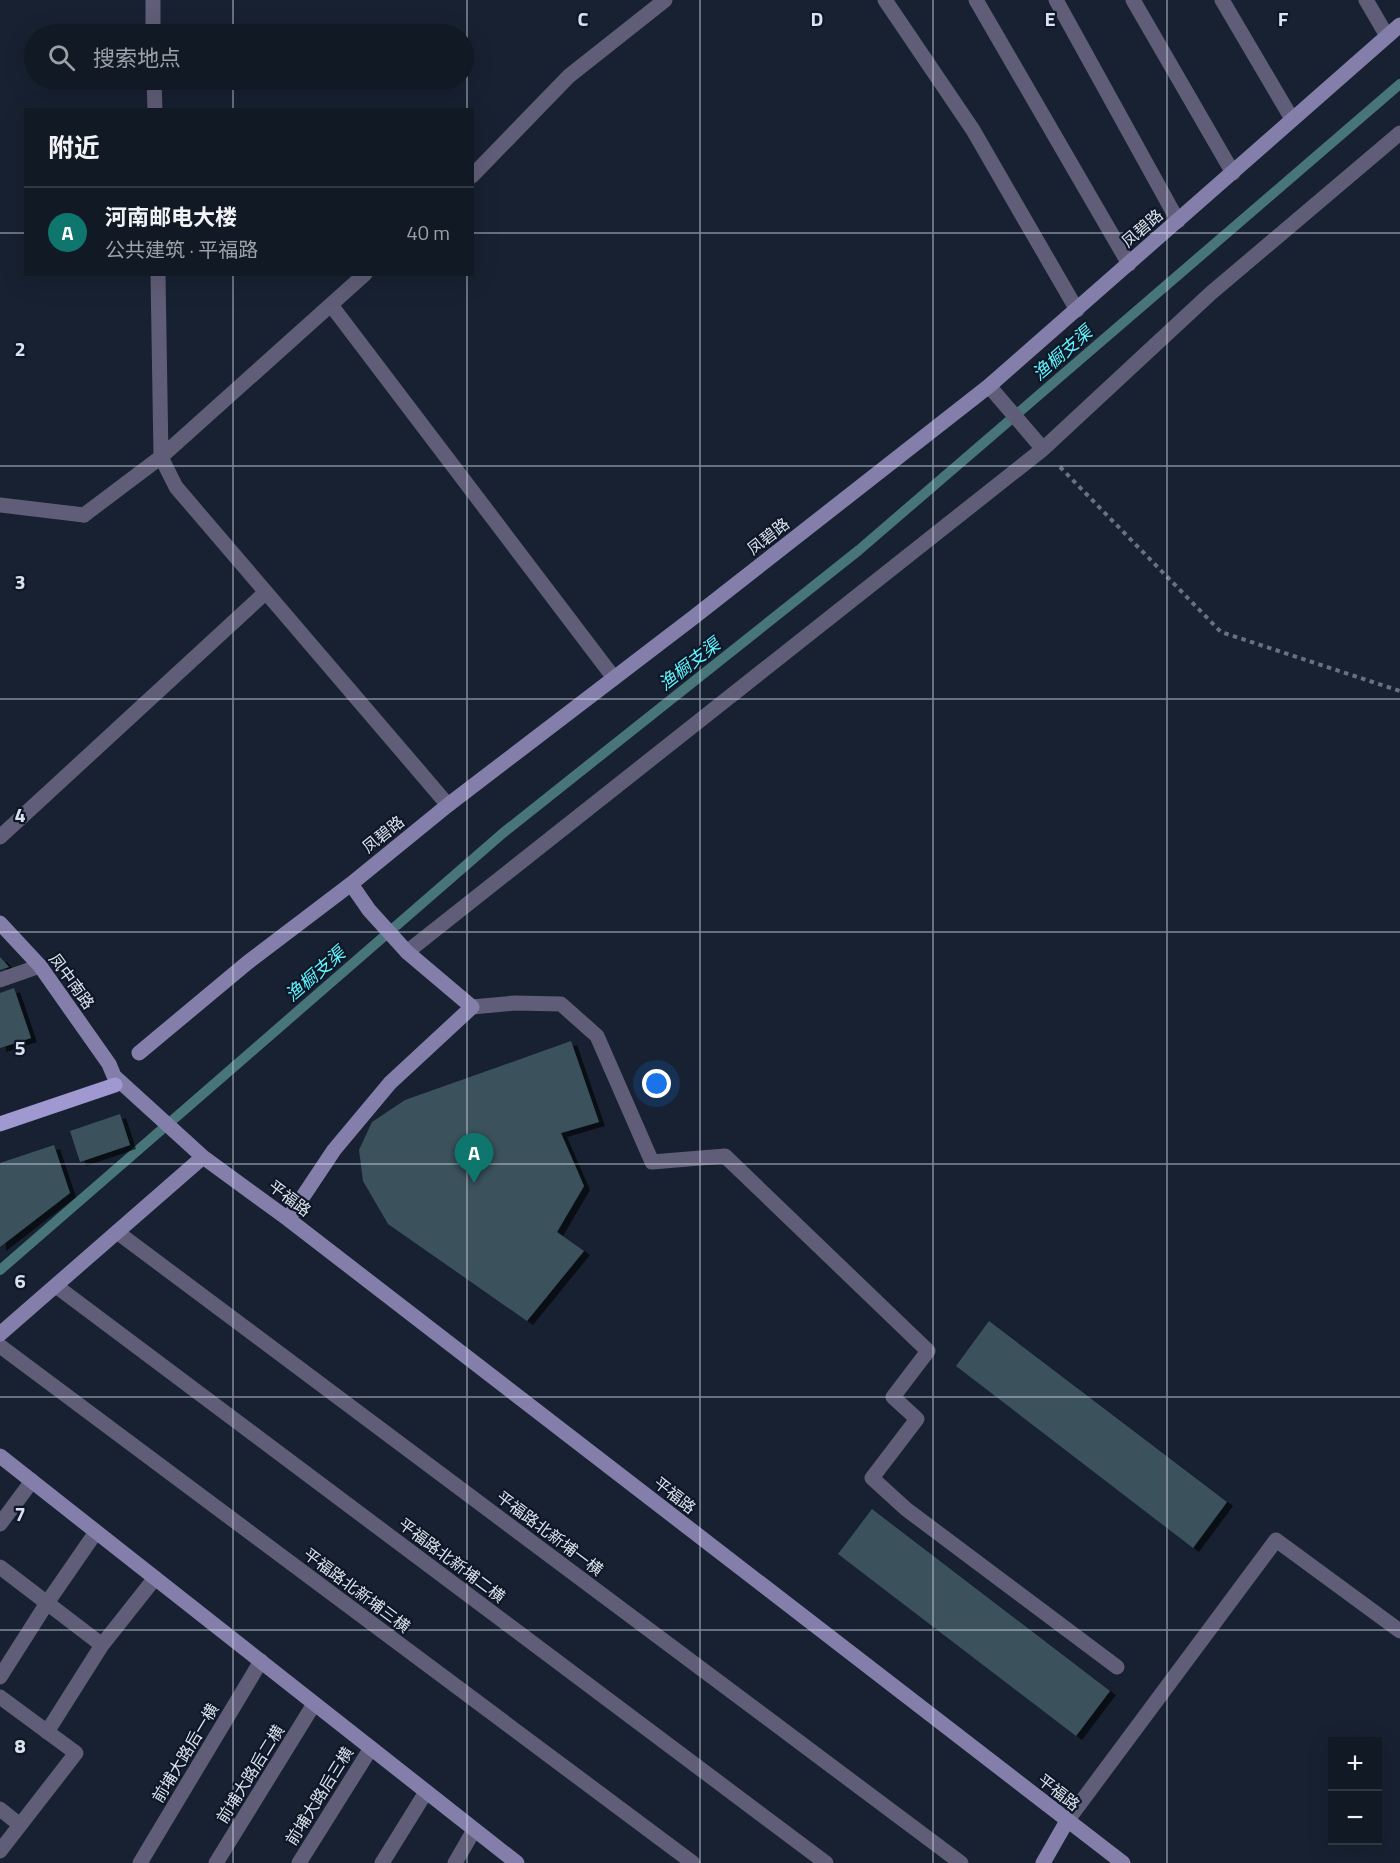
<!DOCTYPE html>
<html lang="zh">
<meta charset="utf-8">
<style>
:root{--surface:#111925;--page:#1a222d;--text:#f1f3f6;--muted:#9ca0a7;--line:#303842;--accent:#0f766e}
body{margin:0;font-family:"Titillium Web","Noto Sans SC",sans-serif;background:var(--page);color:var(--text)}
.controls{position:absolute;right:18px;bottom:18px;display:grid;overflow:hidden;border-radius:0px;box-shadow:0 6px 24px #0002}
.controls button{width:54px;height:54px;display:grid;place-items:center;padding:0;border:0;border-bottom:2px solid var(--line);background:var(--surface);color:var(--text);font:30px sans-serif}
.you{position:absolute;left:657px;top:1084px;width:21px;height:21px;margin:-15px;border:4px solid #fff;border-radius:50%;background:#1a73e8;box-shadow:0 0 0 9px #1a73e833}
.badge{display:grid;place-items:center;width:39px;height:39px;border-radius:50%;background:var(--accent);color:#fff;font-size:20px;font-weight:700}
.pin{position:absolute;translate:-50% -50px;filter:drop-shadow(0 2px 3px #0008)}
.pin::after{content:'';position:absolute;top:32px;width:21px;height:18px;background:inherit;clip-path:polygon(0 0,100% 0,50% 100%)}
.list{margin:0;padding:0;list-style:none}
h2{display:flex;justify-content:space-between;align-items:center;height:78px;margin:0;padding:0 24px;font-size:26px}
h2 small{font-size:20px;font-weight:400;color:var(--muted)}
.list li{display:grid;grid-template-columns:39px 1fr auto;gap:18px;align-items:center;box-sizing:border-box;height:90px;padding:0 24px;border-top:2px solid var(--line)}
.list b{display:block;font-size:22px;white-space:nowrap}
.list p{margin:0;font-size:20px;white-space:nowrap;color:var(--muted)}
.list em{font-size:20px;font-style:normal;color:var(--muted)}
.icon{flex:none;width:33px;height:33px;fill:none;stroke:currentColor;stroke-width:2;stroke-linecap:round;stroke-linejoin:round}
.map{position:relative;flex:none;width:1400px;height:1863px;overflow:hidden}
.search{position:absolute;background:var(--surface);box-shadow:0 6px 24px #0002;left:24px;top:24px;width:450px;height:66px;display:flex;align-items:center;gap:15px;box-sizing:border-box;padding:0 21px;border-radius:33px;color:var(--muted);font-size:22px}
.panel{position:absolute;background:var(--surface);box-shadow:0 6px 24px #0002;left:24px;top:108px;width:450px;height:168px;border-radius:0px}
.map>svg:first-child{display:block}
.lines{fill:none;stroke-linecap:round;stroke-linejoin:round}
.stream{stroke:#48757a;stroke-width:10}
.building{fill:#3a515c;filter:url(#shadow)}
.path{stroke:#69717f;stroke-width:4;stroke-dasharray:4.5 4.5;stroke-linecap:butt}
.lane{stroke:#605d78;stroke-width:15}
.street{stroke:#605d78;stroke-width:15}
.secondary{stroke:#847eaa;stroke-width:15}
.primary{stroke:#a098d1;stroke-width:15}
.grid{fill:none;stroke:#dbe2ed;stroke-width:1.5;stroke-opacity:0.55}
.labels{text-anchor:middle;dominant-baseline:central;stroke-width:4.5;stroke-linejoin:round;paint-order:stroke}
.street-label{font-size:16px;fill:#dbe2ed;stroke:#0e1727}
.water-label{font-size:18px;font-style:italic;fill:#5ff4fd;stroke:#0e1727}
.grid-label{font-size:20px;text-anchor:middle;font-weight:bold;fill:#dbe2ed;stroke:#0e1727;stroke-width:4.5;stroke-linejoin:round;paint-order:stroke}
</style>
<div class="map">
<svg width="1400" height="1863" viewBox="0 0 1400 1863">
<defs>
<filter id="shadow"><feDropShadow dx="6" dy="4" stdDeviation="0" flood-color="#0009"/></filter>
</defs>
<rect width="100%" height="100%" fill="#172131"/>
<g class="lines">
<path class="stream" d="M0 1270 503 833 859 550 1400 84"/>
</g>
<path class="building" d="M0 957 9 967 0 970Z
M14 988 31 1038 0 1048V993Z
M571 1041 599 1122 561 1133 584 1186 557 1232 584 1251 527 1321 388 1224 363 1181 359 1150 372 1122 405 1100Z
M120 1114 130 1145 80 1162 70 1131Z
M54 1145 70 1193 0 1247V1163Z
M989 1321 1227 1502 1193 1548 956 1366Z
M872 1509 1110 1691 1076 1736 838 1554Z"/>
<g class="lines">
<path class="path" d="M1060 467 1221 632 1400 691"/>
<path class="lane" d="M153 0V34
M885 0 973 130 1077 310
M976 0 1129 264
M1056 0 1178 221
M1133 0 1233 173
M1222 0 1292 119
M154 80 155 110
M472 176 569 76 665 0
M158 274 161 457 176 487 448 805
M331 305 614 678
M84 515 161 457 365 274
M0 837 266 592
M0 980 40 966
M117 1232 961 1863
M56 1286 826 1863
M0 1346 693 1863
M0 1524 32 1481
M0 1567 102 1645
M0 1677 47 1603 96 1532
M47 1732 102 1645 155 1578
M0 1809 20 1825
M140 1863 261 1661
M216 1863 314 1704
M299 1863 371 1748
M382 1863 426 1792
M455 1863 474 1830"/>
<path class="street" d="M1366 0 1387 36
M989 386 1043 449
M0 505 84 515
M407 952 1043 449 1211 293 1400 133
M472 1007 515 1003 561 1004 597 1036 652 1162 725 1156 928 1351 893 1397 917 1419 872 1478 906 1509 1117 1667
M0 1697 76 1753 0 1851
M1067 1821 1276 1540 1400 1631"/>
<path class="secondary" d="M0 923 40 966 109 1064 114 1076 203 1157 288 1219 1123 1863
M139 1053 247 963 351 884 448 805 694 617 989 386 1400 25
M288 1219 334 1150 390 1083 472 1007 407 952 369 910 351 884
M0 1334 203 1157
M0 1456 517 1863
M1043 1863 1067 1821"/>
<path class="primary" d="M0 1124 115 1085"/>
</g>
<path class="grid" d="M233 0V34M467 0V110M700 0V1863M933 0V1863M1167 0V1863M233 80V110M0 233H26M472 233H1400M233 274V1863M467 274V1863M0 466H1400M0 699H1400M0 932H1400M0 1164H1400M0 1397H1400M0 1630H1400"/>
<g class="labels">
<g class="street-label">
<text transform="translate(1142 228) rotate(-41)">凤碧路</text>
<text transform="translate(768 536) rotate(-38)">凤碧路</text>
<text transform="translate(383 834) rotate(-39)">凤碧路</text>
<text transform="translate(72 981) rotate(54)">凤中南路</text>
<text transform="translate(290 1198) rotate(37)">平福路</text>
<text transform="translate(675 1495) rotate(38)">平福路</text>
<text transform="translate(550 1533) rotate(37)">平福路北新埔一横</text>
<text transform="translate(452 1560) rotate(37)">平福路北新埔二横</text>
<text transform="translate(357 1590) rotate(37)">平福路北新埔三横</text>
<text transform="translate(185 1753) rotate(-59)">前埔大路后一横</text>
<text transform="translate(250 1774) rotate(-58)">前埔大路后二横</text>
<text transform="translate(1059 1792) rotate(38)">平福路</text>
<text transform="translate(319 1796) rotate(-58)">前埔大路后三横</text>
</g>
<g class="water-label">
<text transform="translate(1062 353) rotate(-41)">渔橱支渠</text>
<text transform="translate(689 664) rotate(-38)">渔橱支渠</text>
<text transform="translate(315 974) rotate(-41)">渔橱支渠</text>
</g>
</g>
<g class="grid-label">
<text x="583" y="26">C</text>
<text x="817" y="26">D</text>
<text x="1050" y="26">E</text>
<text x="1283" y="26">F</text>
<text x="20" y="356">2</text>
<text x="20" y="589">3</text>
<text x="20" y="822">4</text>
<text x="20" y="1055">5</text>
<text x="20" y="1288">6</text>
<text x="20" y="1521">7</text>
<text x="20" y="1753">8</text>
</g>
</svg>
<div class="controls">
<button>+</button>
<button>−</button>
</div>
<div class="you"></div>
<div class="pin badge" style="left:474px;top:1183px">A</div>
<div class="search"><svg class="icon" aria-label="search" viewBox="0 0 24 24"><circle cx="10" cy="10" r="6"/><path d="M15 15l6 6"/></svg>搜索地点</div>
<section class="panel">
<h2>附近<small></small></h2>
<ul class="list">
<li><span class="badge">A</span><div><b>河南邮电大楼</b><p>公共建筑 · 平福路</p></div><em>40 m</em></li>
</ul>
</section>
</div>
